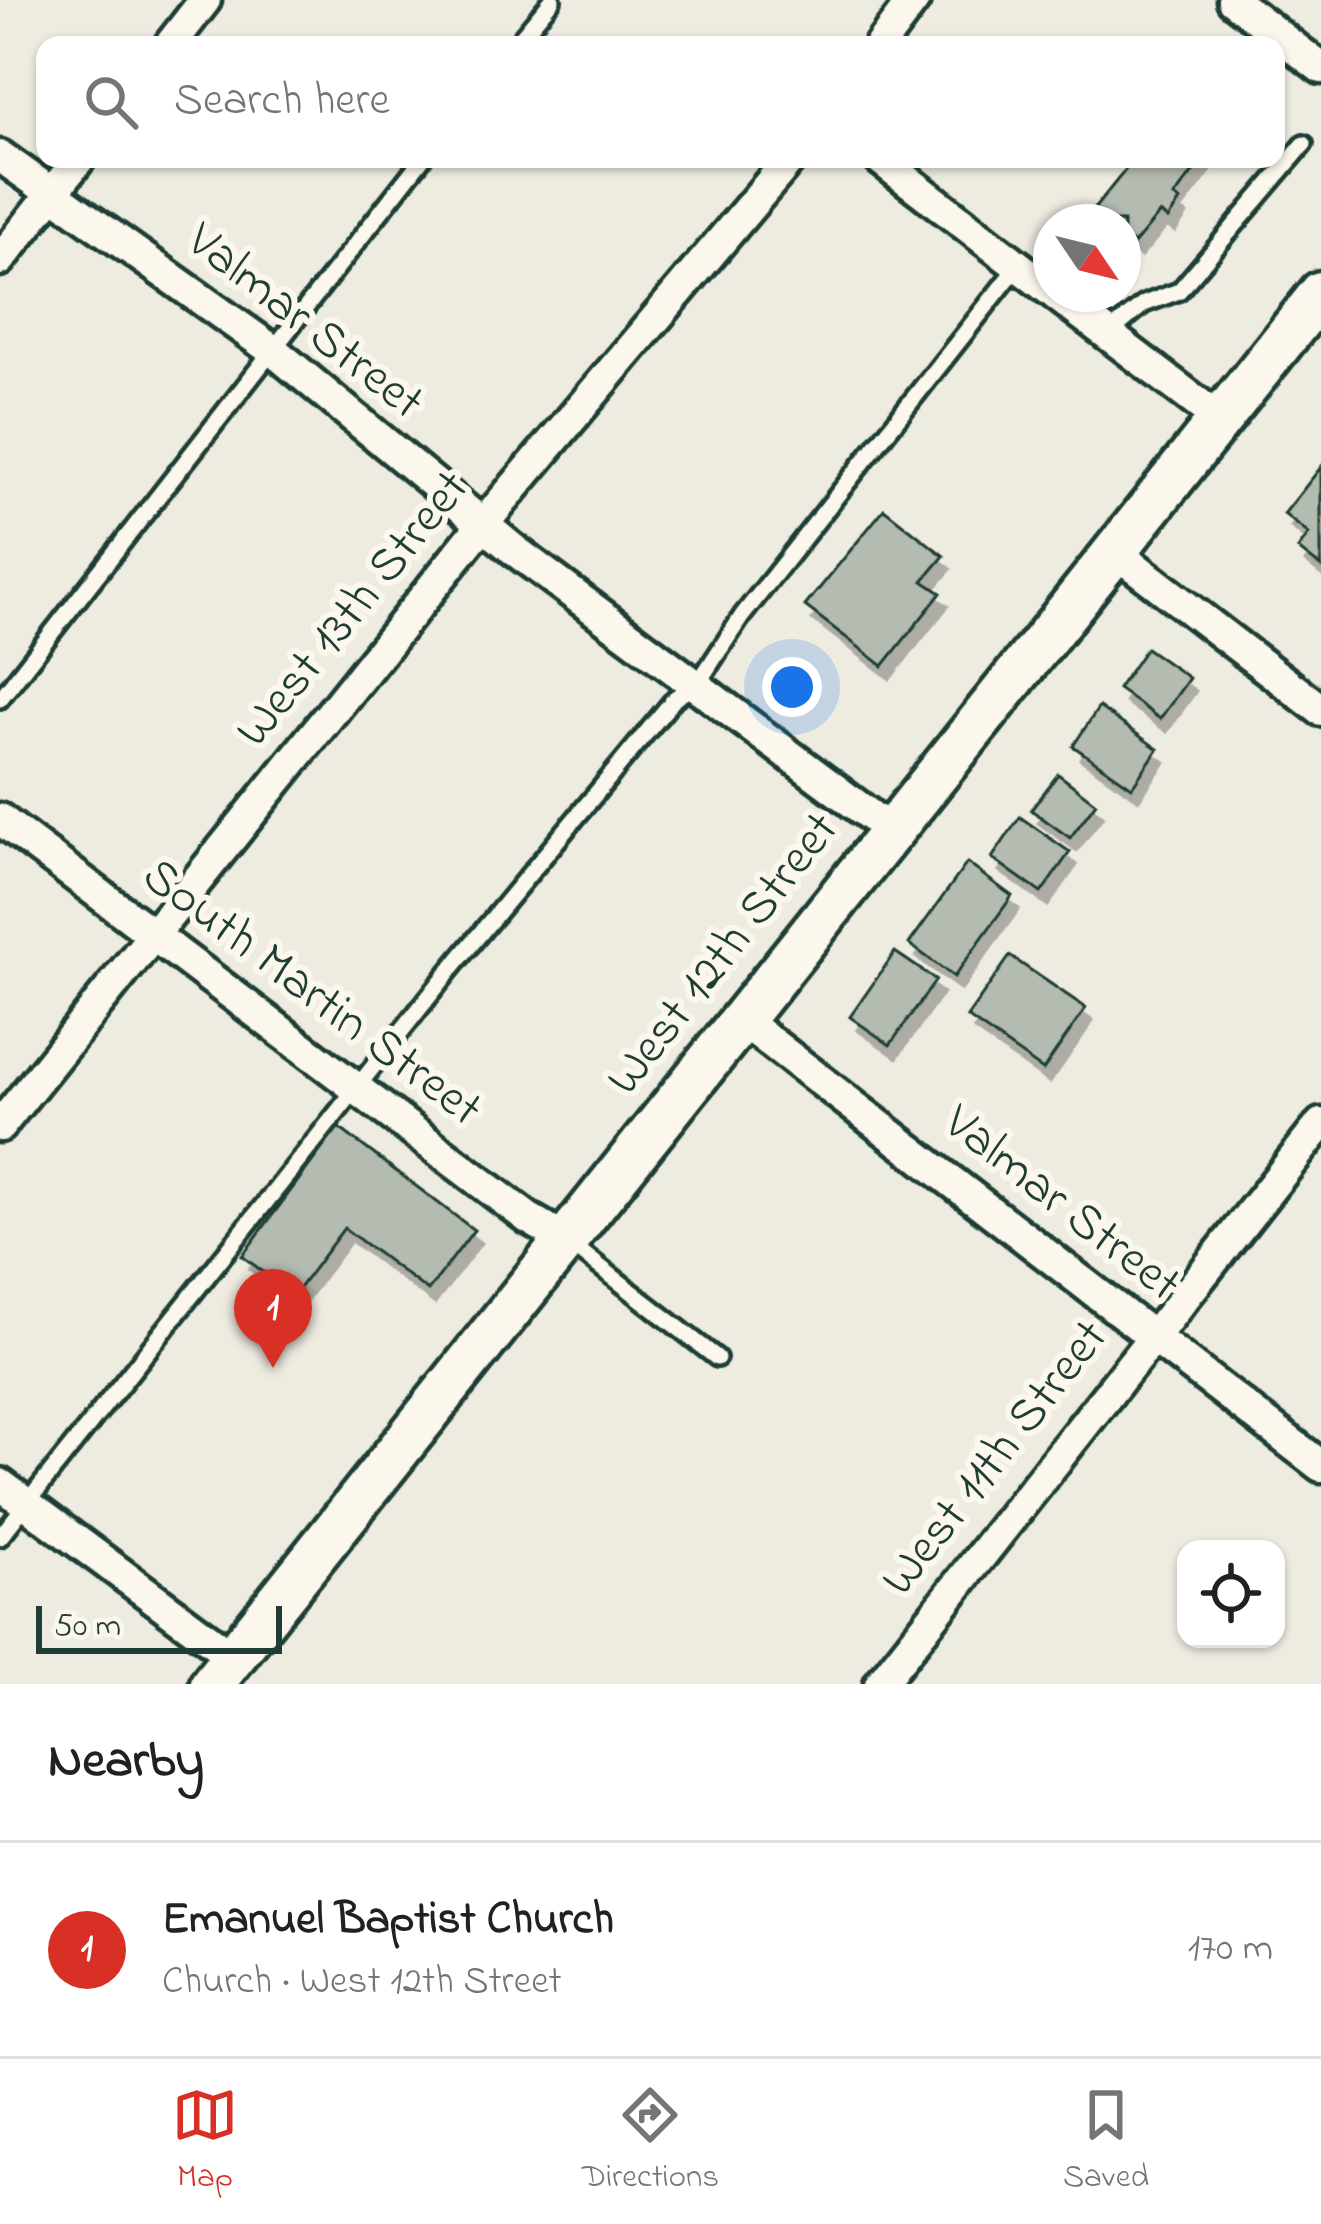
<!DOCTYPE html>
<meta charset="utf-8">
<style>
:root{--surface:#fff;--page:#f2f2f2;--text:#202124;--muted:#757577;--line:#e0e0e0;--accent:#d93025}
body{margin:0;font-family:"Indie Flower",sans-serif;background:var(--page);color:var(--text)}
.controls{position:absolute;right:36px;bottom:36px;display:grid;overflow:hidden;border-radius:24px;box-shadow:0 3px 9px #0004}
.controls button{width:108px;height:108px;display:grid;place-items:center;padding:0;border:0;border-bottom:3px solid var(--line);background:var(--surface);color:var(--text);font:60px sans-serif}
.compass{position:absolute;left:1033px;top:204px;width:108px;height:108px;border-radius:50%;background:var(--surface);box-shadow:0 3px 9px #0004;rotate:125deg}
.scale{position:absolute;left:36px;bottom:30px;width:246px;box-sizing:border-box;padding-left:12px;border:6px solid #1f3d34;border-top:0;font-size:33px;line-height:42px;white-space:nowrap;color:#1f3d34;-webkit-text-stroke:9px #fbf7ec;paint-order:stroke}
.you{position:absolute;left:792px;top:687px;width:42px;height:42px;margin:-30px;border:9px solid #fff;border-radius:50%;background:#1a73e8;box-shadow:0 0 0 18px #1a73e833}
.badge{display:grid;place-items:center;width:78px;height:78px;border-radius:50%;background:var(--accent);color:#fff;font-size:39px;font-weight:700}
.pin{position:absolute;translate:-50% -99px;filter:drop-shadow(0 3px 6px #0008)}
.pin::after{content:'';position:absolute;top:63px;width:42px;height:36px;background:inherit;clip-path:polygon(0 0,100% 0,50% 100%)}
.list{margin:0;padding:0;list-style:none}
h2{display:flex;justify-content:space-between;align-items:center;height:156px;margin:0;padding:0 48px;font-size:51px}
h2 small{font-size:39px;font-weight:400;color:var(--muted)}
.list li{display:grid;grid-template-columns:78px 1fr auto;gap:36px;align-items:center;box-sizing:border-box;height:216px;padding:0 48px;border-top:3px solid var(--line)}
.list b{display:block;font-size:45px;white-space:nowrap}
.list p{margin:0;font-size:39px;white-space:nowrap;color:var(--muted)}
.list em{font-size:39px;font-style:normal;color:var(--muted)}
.icon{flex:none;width:66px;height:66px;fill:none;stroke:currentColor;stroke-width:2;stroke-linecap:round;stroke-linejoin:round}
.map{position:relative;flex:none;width:1321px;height:1684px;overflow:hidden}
.search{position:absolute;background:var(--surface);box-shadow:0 3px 9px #0004;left:36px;right:36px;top:36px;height:132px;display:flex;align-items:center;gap:30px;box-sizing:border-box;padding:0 42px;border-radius:24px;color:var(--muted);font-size:45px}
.sheet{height:372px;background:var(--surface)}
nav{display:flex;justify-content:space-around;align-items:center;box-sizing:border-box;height:168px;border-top:3px solid var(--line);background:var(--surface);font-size:33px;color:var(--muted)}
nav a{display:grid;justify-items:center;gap:6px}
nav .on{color:var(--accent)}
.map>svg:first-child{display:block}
.building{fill:#b4bbb0;stroke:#1f3d34;stroke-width:3;filter:url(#shadow)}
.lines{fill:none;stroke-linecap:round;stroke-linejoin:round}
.lane-casing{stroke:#1f3d34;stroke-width:24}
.street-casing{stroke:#1f3d34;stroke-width:39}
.secondary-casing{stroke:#1f3d34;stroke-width:51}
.lane{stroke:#fbf7ec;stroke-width:15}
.street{stroke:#fbf7ec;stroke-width:30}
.secondary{stroke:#fbf7ec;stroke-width:42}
.labels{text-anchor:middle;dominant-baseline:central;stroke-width:12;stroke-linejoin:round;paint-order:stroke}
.street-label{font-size:51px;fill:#1f3d34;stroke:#fbf7ec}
</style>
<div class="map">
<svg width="1321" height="1684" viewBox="0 0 1321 1684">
<defs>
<filter id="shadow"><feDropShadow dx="7" dy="13" stdDeviation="0" flood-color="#0004"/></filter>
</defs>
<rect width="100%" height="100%" fill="#eeece1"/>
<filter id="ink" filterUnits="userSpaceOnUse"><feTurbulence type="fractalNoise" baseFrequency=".00833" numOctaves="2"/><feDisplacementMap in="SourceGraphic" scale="24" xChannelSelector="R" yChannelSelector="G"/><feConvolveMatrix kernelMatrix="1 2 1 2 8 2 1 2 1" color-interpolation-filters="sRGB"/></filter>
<g filter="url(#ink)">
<path class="building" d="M1134 159H1203L1174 197 1180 201 1168 219 1160 213 1134 244 1123 236V222H1102L1090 214Z
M1321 467V567L1298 549 1309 534 1284 514Z
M884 509 944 556 923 581 941 593 883 666 805 606Z
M1146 648 1189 678 1160 719 1118 689Z
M1099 707 1158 749 1132 787 1073 746Z
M1058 774 1096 803 1070 838 1031 810Z
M1020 817 1070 852 1041 893 992 858Z
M967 863 1012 896 954 977 909 944Z
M895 952 936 980 890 1045 850 1017Z
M1010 956 1086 1008 1043 1070 967 1017Z
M338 1127 474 1230 428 1291 344 1228 294 1295 242 1256Z"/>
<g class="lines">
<defs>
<path id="lane" d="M515 45 552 0
M1108 334 1144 304 1179 291 1304 144
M0 699 422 159
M568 1242 717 1358
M0 1537 450 970 675 698 698 683 742 616 1017 267"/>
<path id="street" d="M1233 0 1321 68
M170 45 205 0
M880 45 914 0
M0 156 275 352 513 549 891 831
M880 159 1051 291
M0 260 79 159
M1055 294 1219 419
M1114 551 1321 710
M0 819 528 1218 566 1240
M742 1020 1321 1466
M0 1126 483 524 790 159
M0 1484 233 1657
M880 1684 1321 1124"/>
<path id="secondary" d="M212 1684 1321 293"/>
</defs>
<use href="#lane" class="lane-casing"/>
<use href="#street" class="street-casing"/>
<use href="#secondary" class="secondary-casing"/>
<use href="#lane" class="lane"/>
<use href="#street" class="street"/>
<use href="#secondary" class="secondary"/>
</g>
</g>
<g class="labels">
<g class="street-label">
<text transform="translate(304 323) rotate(38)">Valmar Street</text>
<text transform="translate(354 610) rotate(-51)">West 13th Street</text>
<text transform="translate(724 955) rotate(-52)">West 12th Street</text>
<text transform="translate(311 994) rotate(37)">South Martin Street</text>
<text transform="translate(1061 1205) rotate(38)">Valmar Street</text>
<text transform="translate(996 1459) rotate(-52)">West 11th Street</text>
</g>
</g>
</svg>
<div class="controls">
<button><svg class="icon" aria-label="locate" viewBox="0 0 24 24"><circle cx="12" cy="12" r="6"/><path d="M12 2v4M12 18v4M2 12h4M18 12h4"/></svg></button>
</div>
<svg class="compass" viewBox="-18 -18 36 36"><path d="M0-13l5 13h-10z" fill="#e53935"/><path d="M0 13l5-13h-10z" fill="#757577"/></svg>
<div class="scale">50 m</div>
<div class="you"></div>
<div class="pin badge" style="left:273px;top:1368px">1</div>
<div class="search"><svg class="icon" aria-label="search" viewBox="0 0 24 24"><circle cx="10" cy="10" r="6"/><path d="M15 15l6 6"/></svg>Search here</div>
</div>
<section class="sheet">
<h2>Nearby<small></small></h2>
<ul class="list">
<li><span class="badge">1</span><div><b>Emanuel Baptist Church</b><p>Church · West 12th Street</p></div><em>170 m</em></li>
</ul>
</section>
<nav>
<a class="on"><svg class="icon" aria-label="map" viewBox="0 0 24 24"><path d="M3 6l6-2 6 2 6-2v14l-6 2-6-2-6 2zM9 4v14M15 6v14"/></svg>Map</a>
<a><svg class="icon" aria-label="directions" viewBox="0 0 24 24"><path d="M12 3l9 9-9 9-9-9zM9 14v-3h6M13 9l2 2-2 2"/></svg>Directions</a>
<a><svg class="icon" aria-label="saved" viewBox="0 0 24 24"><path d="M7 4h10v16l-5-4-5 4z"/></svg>Saved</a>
</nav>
